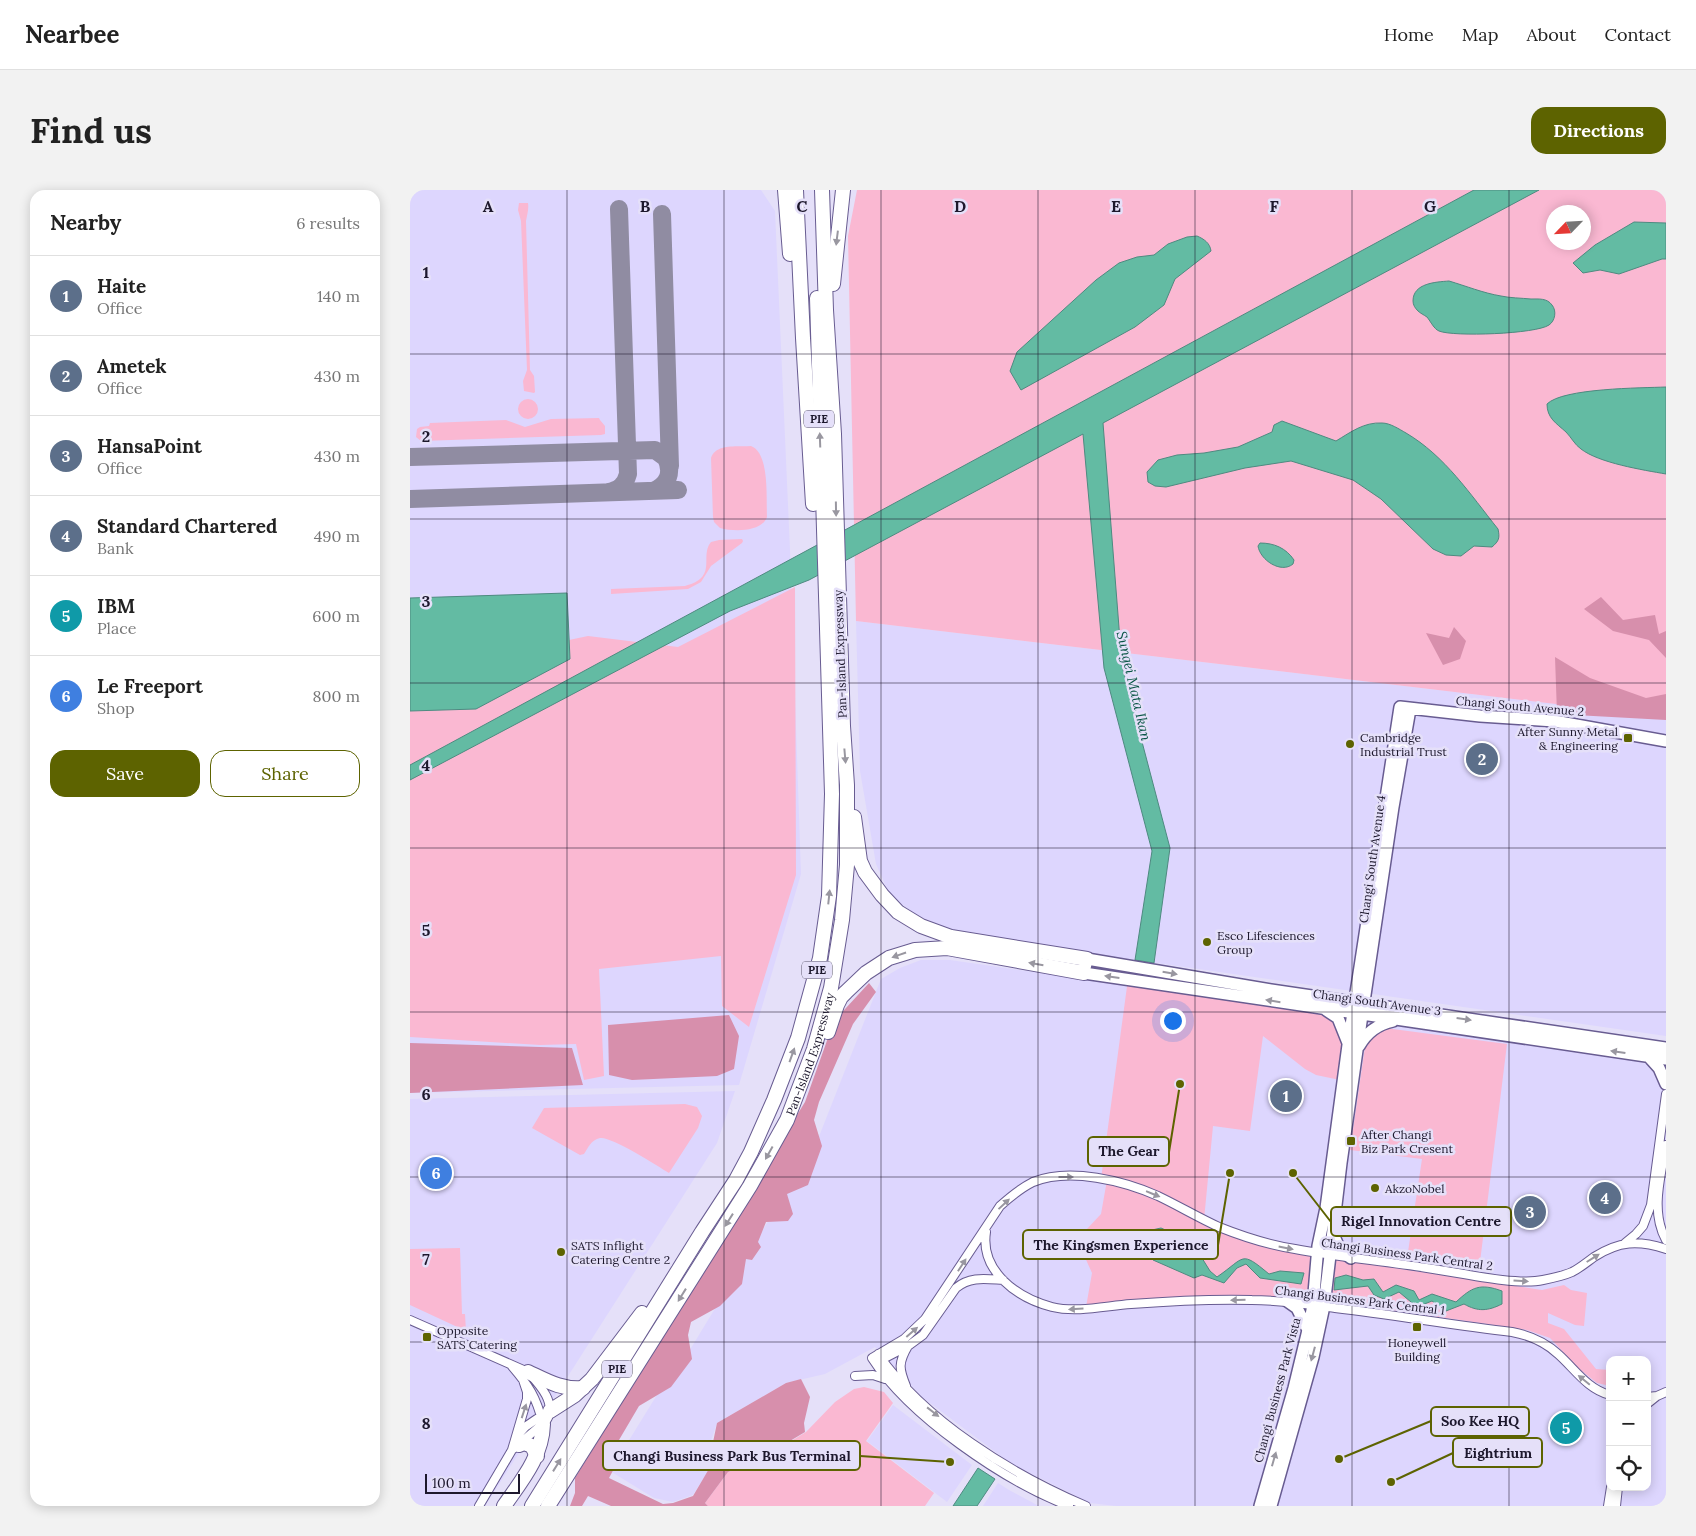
<!DOCTYPE html>
<meta charset="utf-8">
<style>
:root{--surface:#fff;--page:#f2f2f2;--text:#222;--muted:#767676;--line:#e0e0e0;--accent:#5d6300}
body{margin:0;font-family:Lora,serif;background:var(--page);color:var(--text)}
.controls{position:absolute;right:15px;bottom:15px;display:grid;overflow:hidden;border-radius:10px;box-shadow:0 2px 12px #0003}
.controls button{width:45px;height:45px;display:grid;place-items:center;padding:0;border:0;border-bottom:1px solid var(--line);background:var(--surface);color:var(--text);font:25px sans-serif}
.compass{position:absolute;left:1136px;top:15px;width:45px;height:45px;border-radius:50%;background:var(--surface);box-shadow:0 2px 12px #0003;rotate:245deg}
.scale{position:absolute;left:15px;bottom:12px;width:95px;box-sizing:border-box;padding-left:5px;border:2px solid #1d182d;border-top:0;font-size:14px;line-height:18px;white-space:nowrap;color:#1d182d;-webkit-text-stroke:4px #e5e0f9;paint-order:stroke}
.you{position:absolute;left:762px;top:830px;width:18px;height:18px;margin:-12px;border:4px solid #fff;border-radius:50%;background:#1a73e8;box-shadow:0 0 0 8px #1a73e833}
.badge{display:grid;place-items:center;width:32px;height:32px;border-radius:50%;background:var(--accent);color:#fff;font-size:16px;font-weight:700}
.pin{position:absolute;translate:-50% -50%;border:2px solid #fff;box-shadow:0 1px 5px #0006}
.list{margin:0;padding:0;list-style:none}
h2{display:flex;justify-content:space-between;align-items:center;height:65px;margin:0;padding:0 20px;font-size:21px}
h2 small{font-size:16px;font-weight:400;color:var(--muted)}
.list li{display:grid;grid-template-columns:32px 1fr auto;gap:15px;align-items:center;box-sizing:border-box;height:80px;padding:0 20px;border-top:1px solid var(--line)}
.list b{display:block;font-size:19px;white-space:nowrap}
.list p{margin:0;font-size:16px;white-space:nowrap;color:var(--muted)}
.list em{font-size:16px;font-style:normal;color:var(--muted)}
.actions{display:flex;gap:10px;padding:15px 20px}
.actions a{flex:1;padding:11px 0;border:1px solid var(--accent);border-radius:15px;text-align:center;font-size:18px;color:var(--accent)}
.actions .main{background:var(--accent);color:#fff}
.icon{flex:none;width:28px;height:28px;fill:none;stroke:currentColor;stroke-width:2;stroke-linecap:round;stroke-linejoin:round}
.map{position:relative;flex:none;width:1256px;height:1316px;overflow:hidden;border-radius:15px}
header{display:flex;align-items:center;gap:30px;box-sizing:border-box;height:70px;padding:0 25px;background:var(--surface);border-bottom:1px solid var(--line)}
header strong{font-size:24px}
nav{display:flex;gap:28px;margin-inline-start:auto;font-size:18px}
.intro{display:flex;align-items:center;justify-content:space-between;box-sizing:border-box;height:120px;padding:0 30px}
h1{margin:0;font-size:35px}
.button{padding:12px 22px;border-radius:15px;background:var(--accent);color:#fff;font-size:18px;font-weight:700}
main{display:flex;gap:30px;padding:0 30px}
aside{flex:1;background:var(--surface);border-radius:15px;box-shadow:0 2px 12px #0003}
.map>svg:first-child{display:block}
.built{fill:#ddd6fe;fill-rule:evenodd}
.green{fill:#fab8d2;fill-rule:evenodd}
.forest{fill:#d78fac}
.water{fill:#63bba3;stroke:#4e8a80}
.lines{fill:none;stroke-linecap:round;stroke-linejoin:round}
.taxiway{stroke:#908ca2;stroke-width:18}
.street-casing{stroke:#685c91;stroke-width:10}
.secondary-casing{stroke:#685c91;stroke-width:14}
.highway-casing{stroke:#685c91;stroke-width:16}
.street{stroke:#fff;stroke-width:8}
.secondary{stroke:#fff;stroke-width:11}
.highway{stroke:#fff;stroke-width:14}
.oneway{fill:#9997a0}
.grid{fill:none;stroke:#1d182d;stroke-width:1;stroke-opacity:0.55}
.poi-dot{fill:#5d6300;stroke:#e5e0f9;stroke-width:2}
.labels{text-anchor:middle;dominant-baseline:central;stroke-width:5;stroke-linejoin:round;paint-order:stroke}
.shield{fill:#e5e0f9;stroke:#59546a;stroke-width:1}
.shield-label{font-size:11px;font-weight:bold;fill:#1d182d}
.street-label{font-size:12px;fill:#1d182d;stroke:#e5e0f9}
.poi-label{font-size:12px;fill:#1d182d;stroke:#e5e0f9;text-anchor:start}
.water-label{font-size:14px;font-style:italic;fill:#0a5646;stroke:#e5e0f9}
.grid-label{font-size:16px;text-anchor:middle;font-weight:bold;fill:#1d182d;stroke:#e5e0f9;stroke-width:5;stroke-linejoin:round;paint-order:stroke}
.leader{fill:none;stroke:#5d6300;stroke-width:2}
.callout-dot{fill:#5d6300;stroke:#e5e0f9;stroke-width:2}
.callout{fill:#e5e0f9;stroke:#5d6300;stroke-width:2}
.callout-label{font-size:14px;text-anchor:middle;font-weight:bold;fill:#1d182d}
</style>
<header>
<strong>Nearbee</strong>
<nav><a>Home</a><a>Map</a><a>About</a><a>Contact</a></nav>
</header>
<div class="intro"><h1>Find us</h1><a class="button">Directions</a></div>
<main>
<aside>
<h2>Nearby<small>6 results</small></h2>
<ul class="list">
<li><span class="badge" style="background:#5c6f8a">1</span><div><b>Haite</b><p>Office</p></div><em>140 m</em></li>
<li><span class="badge" style="background:#5c6f8a">2</span><div><b>Ametek</b><p>Office</p></div><em>430 m</em></li>
<li><span class="badge" style="background:#5c6f8a">3</span><div><b>HansaPoint</b><p>Office</p></div><em>430 m</em></li>
<li><span class="badge" style="background:#5c6f8a">4</span><div><b>Standard Chartered</b><p>Bank</p></div><em>490 m</em></li>
<li><span class="badge" style="background:#0f9aa8">5</span><div><b>IBM</b><p>Place</p></div><em>600 m</em></li>
<li><span class="badge" style="background:#3f7fe0">6</span><div><b>Le Freeport</b><p>Shop</p></div><em>800 m</em></li>
</ul>
<div class="actions"><a class="main">Save</a><a>Share</a></div>
</aside>
<div class="map">
<svg width="1256" height="1316" viewBox="0 0 1256 1316">
<rect width="100%" height="100%" fill="#e5e0f9"/>
<path class="built" d="M0 0H351L365 21 380 360 391 684 329 895 0 903Z
M446 431 1256 527V846L537 743 514 731 480 705 466 674 450 581Z
M511 770H540L1256 872V1316H706L680 1313 600 1273 512 1207 465 1157 415 1184 376 1193 307 1233 301 1251 303 1273 283 1305 263 1312 244 1308 200 1281 250 1200 264 1186 408 949 471 789 490 778ZM1200 1170H1237V1297H1200Z
M325 901 307 953 75 1316H0V909Z
M483 1215 562 1275 537 1312 457 1251Z
M588 1293 599 1300 629 1316H573Z"/>
<path class="green" d="M447 0H1256V527L446 431 438 46ZM1144 22H1174V52H1144Z
M109 13H118C119 19 117 25 116 31L120 180 124 186 125 202 124 203 114 201 113 191 117 180 111 31 108 20Z
M108 219a10 10 0 1 1 20 0a10 10 0 1 1-20 0Z
M189 228 190 230 195 236V244L191 245 11 251 6 247 7 239 10 237 19 236 20 233 96 230 115 237 141 229Z
M341 256C360 263 356 309 357 327 352 342 324 342 310 338L304 332 303 327 301 268C306 253 327 257 341 256Z
M332 349 333 351 332 353 301 376 291 392 278 399 201 404V399L275 396C309 387 289 367 301 352L309 350Z
M385 397 386 685 339 837 312 816 311 766 189 779 194 886 174 890 166 854 130 855 0 847V521L66 519 160 469 159 450 178 446 268 457Z
M718 789 911 818 934 840 930 890 906 885 895 879 853 846 840 941 803 936 794 1030 809 1036 907 1063 902 1114 874 1110 676 1117 682 1083 673 1063 676 1040 691 1024 697 990 691 989Z
M975 838 1097 854 1070 1072 998 1062 1012 969 940 960 956 850Z
M275 914 287 917 292 926 288 938 259 983C248 976 201 946 190 948 181 950 178 958 174 964L170 965 122 938 134 918Z
M50 1058 52 1124H55L56 1141 0 1115V1059Z
M925 1069 1132 1100 1154 1095 1161 1100 1177 1103 1174 1136 1165 1135 1138 1123V1133L1154 1139 1186 1179 1200 1180V1196L1187 1193 1168 1178 1140 1148 1117 1140 921 1111Z
M454 1197 474 1202 483 1213 456 1251 524 1303 515 1316H298L295 1313 318 1282 345 1273 396 1242 425 1212 444 1199Z"/>
<path class="forest" d="M1191 407 1213 430 1245 425 1249 444 1256 441V468L1239 450 1203 441 1174 419Z
M1044 437 1056 451 1050 469 1033 475 1016 443 1039 448Z
M1145 467 1180 488 1236 508 1256 504V530L1147 524Z
M459 793 466 802 443 834 409 912 404 930 412 956 398 995 377 1004 383 1024 378 1031 356 1032 348 1052 351 1057 342 1070 336 1069 332 1094 310 1116 281 1132 278 1145 282 1169 261 1197 229 1216 209 1250 216 1256 199 1288 253 1314 263 1313 283 1306 303 1272 302 1257 307 1233 376 1193 391 1189 400 1207 394 1233 395 1242 345 1272 318 1282 295 1313 298 1316H201L178 1306 172 1316H160L165 1303V1288L395 912 424 831Z
M319 825 329 846 324 879 307 886 222 890 199 885 198 835Z
M0 853 162 858 173 895 0 903Z"/>
<path class="water" d="M1064 0H1129L693 233 712 476 760 658 744 773 725 770 742 661 694 478 673 244 399 390 320 421 0 590V575Z
M1224 32 1256 33V69H1252L1209 84 1190 80 1173 83 1163 73 1185 55Z
M787 46C794 49 800 53 801 61L765 89 754 115 725 137 611 200 600 181 607 162 686 90 709 73 727 67 744 65 758 54 777 47Z
M1039 91C1056 96 1073 103 1091 106 1100 108 1111 108 1121 109 1129 109 1137 108 1142 115 1147 121 1145 131 1139 135 1126 144 1043 147 1029 141 1024 139 1021 132 1017 127 1014 125 1010 123 1008 121 1005 118 1003 115 1003 111 1003 93 1026 92 1039 91Z
M1256 197V284C1233 280 1189 273 1171 259 1165 255 1161 247 1156 242 1146 233 1137 228 1137 214 1153 198 1231 198 1256 197Z
M872 231 926 251C941 242 954 232 972 233 980 233 989 239 996 243 1035 266 1060 304 1088 339 1090 348 1089 351 1082 357L1064 356 1051 366 1036 365 1023 359 971 309 943 290 881 271 835 278 756 297 745 296 738 292 737 282 748 270 767 265 794 263 828 257 862 242 864 235Z
M850 353C864 353 876 358 884 370L883 374C871 384 850 370 848 356Z
M157 403 160 469 66 519 0 521V408Z
M751 1038 782 1052 800 1081 807 1087C836 1067 830 1060 859 1084L870 1081 894 1083 891 1094 850 1088 836 1074 827 1078 814 1093 792 1085 784 1088 743 1070 747 1064 731 1055 733 1042Z
M936 1085 953 1090 964 1089 973 1102 986 1095 1004 1101 1009 1110 1022 1104 1046 1112C1062 1097 1070 1093 1092 1101V1114C1078 1121 1068 1122 1054 1114L1036 1121 1022 1111 1007 1117 989 1102 974 1109 964 1105 958 1096 924 1100 925 1088Z
M568 1278 585 1289 567 1316H543Z"/>
<g class="lines">
<path class="taxiway" d="M252 24 260 276
M0 267 245 260 256 268C263 283 258 295 243 301
M198 302C209 300 215 295 218 284L209 19
M0 309 268 300"/>
<defs>
<path id="street" d="M1256 955C1251 986 1240 1021 1256 1050
M576 1042C570 1081 607 1108 642 1117 667 1123 695 1116 721 1114 761 1111 802 1109 842 1110 870 1110 897 1114 925 1118 984 1125 1043 1135 1102 1142 1118 1145 1135 1152 1148 1164 1165 1179 1177 1199 1200 1205
M1215 1053 1226 1044 1233 1036 1241 1015 1256 904
M0 1130 118 1182C129 1194 148 1214 136 1231L102 1260
M468 1164C515 1231 601 1284 676 1316
M469 1171 498 1156 513 1145 546 1098C560 1086 576 1089 593 1090
M101 1175C119 1196 126 1206 133 1234
M445 1186 463 1185 475 1189
M496 1196C489 1179 488 1173 498 1156
M1237 1207 1247 1206 1256 1202
M1237 1214 1247 1206
M108 1245 115 1237 134 1224
M69 1316 102 1260 117 1209V1202L113 1190
M659 1316C594 1291 499 1226 462 1168L494 1149 515 1129 590 1016C600 1007 611 998 623 992 660 977 714 991 748 1006 769 1016 789 1028 809 1037 834 1047 859 1055 885 1059 929 1067 973 1071 1017 1078 1047 1082 1105 1096 1133 1090 1143 1088 1153 1086 1162 1082 1170 1078 1177 1072 1184 1067 1209 1051 1228 1050 1256 1059
M1198 1316 1201 1297
M1206 1316 1208 1297"/>
<path id="secondary" d="M916 820 928 828 938 853
M949 856C957 842 968 834 983 831
M1256 858 861 800 677 769 674 783 1256 869
M1239 867 1249 878 1256 894
M923 1044 930 1060 941 1068
M877 1111 887 1118 898 1140
M850 1316 884 1198 898 1140 903 1115 908 1056 916 1018 938 855 990 517 1070 526 1144 531 1256 551
M861 1316 903 1167 914 1116 931 973 952 825 983 617 1000 519"/>
<g id="highway">
<path d="M375 0 380 64"/>
<path d="M386 0 393 148 403 314"/>
<path d="M423 94 433 0"/>
<path d="M444 627 450 671 455 682 472 705 488 722 511 736 541 747 677 769"/>
<path d="M418 842 427 815 431 807 436 802 456 783 479 768 505 760 537 758 674 783"/>
<path d="M118 1182C137 1191 152 1200 173 1198"/>
<path d="M140 1221 165 1205 182 1189 232 1123"/>
<path d="M109 1255 114 1253 122 1256 127 1266"/>
<path d="M94 1316C112 1290 132 1267 133 1234"/>
<path d="M122 1316 292 1042 326 990 341 962 364 910 388 848 410 768 419 706 422 604 407 108"/>
<path id="s1" d="M138 1316 340 996 377 930 404 859 421 798 432 730 437 675V595L433 536 424 244 416 120 412 0"/>
</g>
</defs>
<use href="#street" class="street-casing"/>
<use href="#secondary" class="secondary-casing"/>
<use href="#highway" class="highway-casing"/>
<use href="#street" class="street"/>
<use href="#secondary" class="secondary"/>
<use href="#highway" class="highway"/>
</g>
<defs><path id="oneway-solid" d="M-6-.8H1V-3.2L6.5 0L1 3.2V.8H-6Z" transform="scale(1.25)"/></defs>
<g class="oneway">
<use href="#oneway-solid" transform="translate(427 48) rotate(97)"/>
<use href="#oneway-solid" transform="translate(410 250) rotate(-92)"/>
<use href="#oneway-solid" transform="translate(426 319) rotate(89)"/>
<use href="#oneway-solid" transform="translate(435 566) rotate(85)"/>
<use href="#oneway-solid" transform="translate(419 707) rotate(-84)"/>
<use href="#oneway-solid" transform="translate(489 765) rotate(161)"/>
<use href="#oneway-solid" transform="translate(626 774) rotate(-170)"/>
<use href="#oneway-solid" transform="translate(760 783) rotate(10)"/>
<use href="#oneway-solid" transform="translate(702 787) rotate(-172)"/>
<use href="#oneway-solid" transform="translate(863 811) rotate(-171)"/>
<use href="#oneway-solid" transform="translate(1054 829) rotate(8)"/>
<use href="#oneway-solid" transform="translate(1208 862) rotate(-172)"/>
<use href="#oneway-solid" transform="translate(382 865) rotate(-70)"/>
<use href="#oneway-solid" transform="translate(359 963) rotate(119)"/>
<use href="#oneway-solid" transform="translate(656 987)"/>
<use href="#oneway-solid" transform="translate(743 1004) rotate(22)"/>
<use href="#oneway-solid" transform="translate(594 1014) rotate(-43)"/>
<use href="#oneway-solid" transform="translate(319 1030) rotate(122)"/>
<use href="#oneway-solid" transform="translate(876 1058) rotate(11)"/>
<use href="#oneway-solid" transform="translate(1183 1068) rotate(-32)"/>
<use href="#oneway-solid" transform="translate(552 1075) rotate(-57)"/>
<use href="#oneway-solid" transform="translate(1111 1091) rotate(4)"/>
<use href="#oneway-solid" transform="translate(272 1105) rotate(122)"/>
<use href="#oneway-solid" transform="translate(828 1110) rotate(179)"/>
<use href="#oneway-solid" transform="translate(666 1119) rotate(177)"/>
<use href="#oneway-solid" transform="translate(502 1142) rotate(-41)"/>
<use href="#oneway-solid" transform="translate(903 1164) rotate(105)"/>
<use href="#oneway-solid" transform="translate(1174 1190) rotate(-141)"/>
<use href="#oneway-solid" transform="translate(114 1221) rotate(-72)"/>
<use href="#oneway-solid" transform="translate(523 1222) rotate(38)"/>
<use href="#oneway-solid" transform="translate(864 1269) rotate(-74)"/>
<use href="#oneway-solid" transform="translate(147 1275) rotate(-58)"/>
</g>
<path class="grid" d="M157 0V1316M314 0V1316M471 0V1316M628 0V1316M785 0V1316M942 0V1316M1099 0V1316M0 164H1256M0 329H1256M0 493H1256M0 658H1256M0 822H1256M0 987H1256M0 1152H1256"/>
<g class="poi-dot">
<rect x="1213" y="543" width="10" height="10" rx="2.5"/>
<circle cx="940" cy="554" r="5"/>
<circle cx="797" cy="752" r="5"/>
<rect x="936" y="946" width="10" height="10" rx="2.5"/>
<circle cx="965" cy="998" r="5"/>
<circle cx="151" cy="1062" r="5"/>
<rect x="1002" y="1132" width="10" height="10" rx="2.5"/>
<rect x="12" y="1142" width="10" height="10" rx="2.5"/>
</g>
<g class="labels">
<g class="shield">
<rect x="394" y="220.5" width="30" height="17" rx="4"/>
<rect x="392" y="771.5" width="30" height="17" rx="4"/>
<rect x="192" y="1170.5" width="30" height="17" rx="4"/>
</g>
<g class="shield-label">
<text x="409" y="229">PIE</text>
<text x="407" y="780">PIE</text>
<text x="207" y="1179">PIE</text>
</g>
<g class="street-label">
<text transform="translate(430 464) rotate(-92)">Pan-Island Expressway</text>
<text transform="translate(1110 516) rotate(5)">Changi South Avenue 2</text>
<text transform="translate(962 669) rotate(-82)">Changi South Avenue 4</text>
<text transform="translate(967 812) rotate(8)">Changi South Avenue 3</text>
<text stroke="none"><textPath href="#s1" startOffset="524">Pan-Island Expressway</textPath></text>
<text transform="translate(997 1064) rotate(8)">Changi Business Park Central 2</text>
<text transform="translate(950 1110) rotate(7)">Changi Business Park Central 1</text>
<text transform="translate(867 1200) rotate(-75)">Changi Business Park Vista</text>
</g>
<g class="poi-label">
<text x="1208" y="541" text-anchor="end">After Sunny Metal<tspan x="1208" dy="14">&amp; Engineering</tspan></text>
<text x="950" y="547">Cambridge<tspan x="950" dy="14">Industrial Trust</tspan></text>
<text x="807" y="745">Esco Lifesciences<tspan x="807" dy="14">Group</tspan></text>
<text x="951" y="944">After Changi<tspan x="951" dy="14">Biz Park Cresent</tspan></text>
<text x="975" y="998">AkzoNobel</text>
<text x="161" y="1055">SATS Inflight<tspan x="161" dy="14">Catering Centre 2</tspan></text>
<text x="27" y="1140">Opposite<tspan x="27" dy="14">SATS Catering</tspan></text>
<text x="1007" y="1152" text-anchor="middle">Honeywell<tspan x="1007" dy="14">Building</tspan></text>
</g>
<g class="water-label">
<text transform="translate(724 496) rotate(77)">Sungei Mata Ikan</text>
</g>
</g>
<g class="grid-label">
<text x="78" y="22">A</text>
<text x="235" y="22">B</text>
<text x="392" y="22">C</text>
<text x="550" y="22">D</text>
<text x="706" y="22">E</text>
<text x="864" y="22">F</text>
<text x="1020" y="22">G</text>
<text x="16" y="88">1</text>
<text x="16" y="252">2</text>
<text x="16" y="417">3</text>
<text x="16" y="581">4</text>
<text x="16" y="746">5</text>
<text x="16" y="910">6</text>
<text x="16" y="1075">7</text>
<text x="16" y="1239">8</text>
</g>
<path class="leader" d="M770 894L759 962M883 983L921 1032M820 983L808 1055M929 1269L1021 1231M981 1292L1043 1263M540 1272L450 1266"/>
<g class="callout-dot">
<circle cx="770" cy="894" r="5"/>
<circle cx="883" cy="983" r="5"/>
<circle cx="820" cy="983" r="5"/>
<circle cx="929" cy="1269" r="5"/>
<circle cx="981" cy="1292" r="5"/>
<circle cx="540" cy="1272" r="5"/>
</g>
<g class="callout">
<rect x="678" y="947" width="81" height="29" rx="5"/>
<rect x="921" y="1017" width="180" height="29" rx="5"/>
<rect x="613" y="1040" width="195" height="29" rx="5"/>
<rect x="1021" y="1217" width="98" height="29" rx="5"/>
<rect x="1043" y="1248" width="89" height="29" rx="5"/>
<rect x="193" y="1251" width="257" height="29" rx="5"/>
</g>
<g class="callout-label">
<text x="719" y="966">The Gear</text>
<text x="1011" y="1036">Rigel Innovation Centre</text>
<text x="711" y="1060">The Kingsmen Experience</text>
<text x="1070" y="1236">Soo Kee HQ</text>
<text x="1088" y="1268">Eightrium</text>
<text x="322" y="1271">Changi Business Park Bus Terminal</text>
</g>
</svg>
<div class="controls">
<button>+</button>
<button>−</button>
<button><svg class="icon" aria-label="locate" viewBox="0 0 24 24"><circle cx="12" cy="12" r="6"/><path d="M12 2v4M12 18v4M2 12h4M18 12h4"/></svg></button>
</div>
<svg class="compass" viewBox="-18 -18 36 36"><path d="M0-13l5 13h-10z" fill="#e53935"/><path d="M0 13l5-13h-10z" fill="#767676"/></svg>
<div class="scale">100 m</div>
<div class="you"></div>
<div class="pin badge" style="left:876px;top:906px;background:#5c6f8a">1</div>
<div class="pin badge" style="left:1072px;top:569px;background:#5c6f8a">2</div>
<div class="pin badge" style="left:1120px;top:1022px;background:#5c6f8a">3</div>
<div class="pin badge" style="left:1195px;top:1008px;background:#5c6f8a">4</div>
<div class="pin badge" style="left:1156px;top:1238px;background:#0f9aa8">5</div>
<div class="pin badge" style="left:26px;top:983px;background:#3f7fe0">6</div>
</div>
</main>
